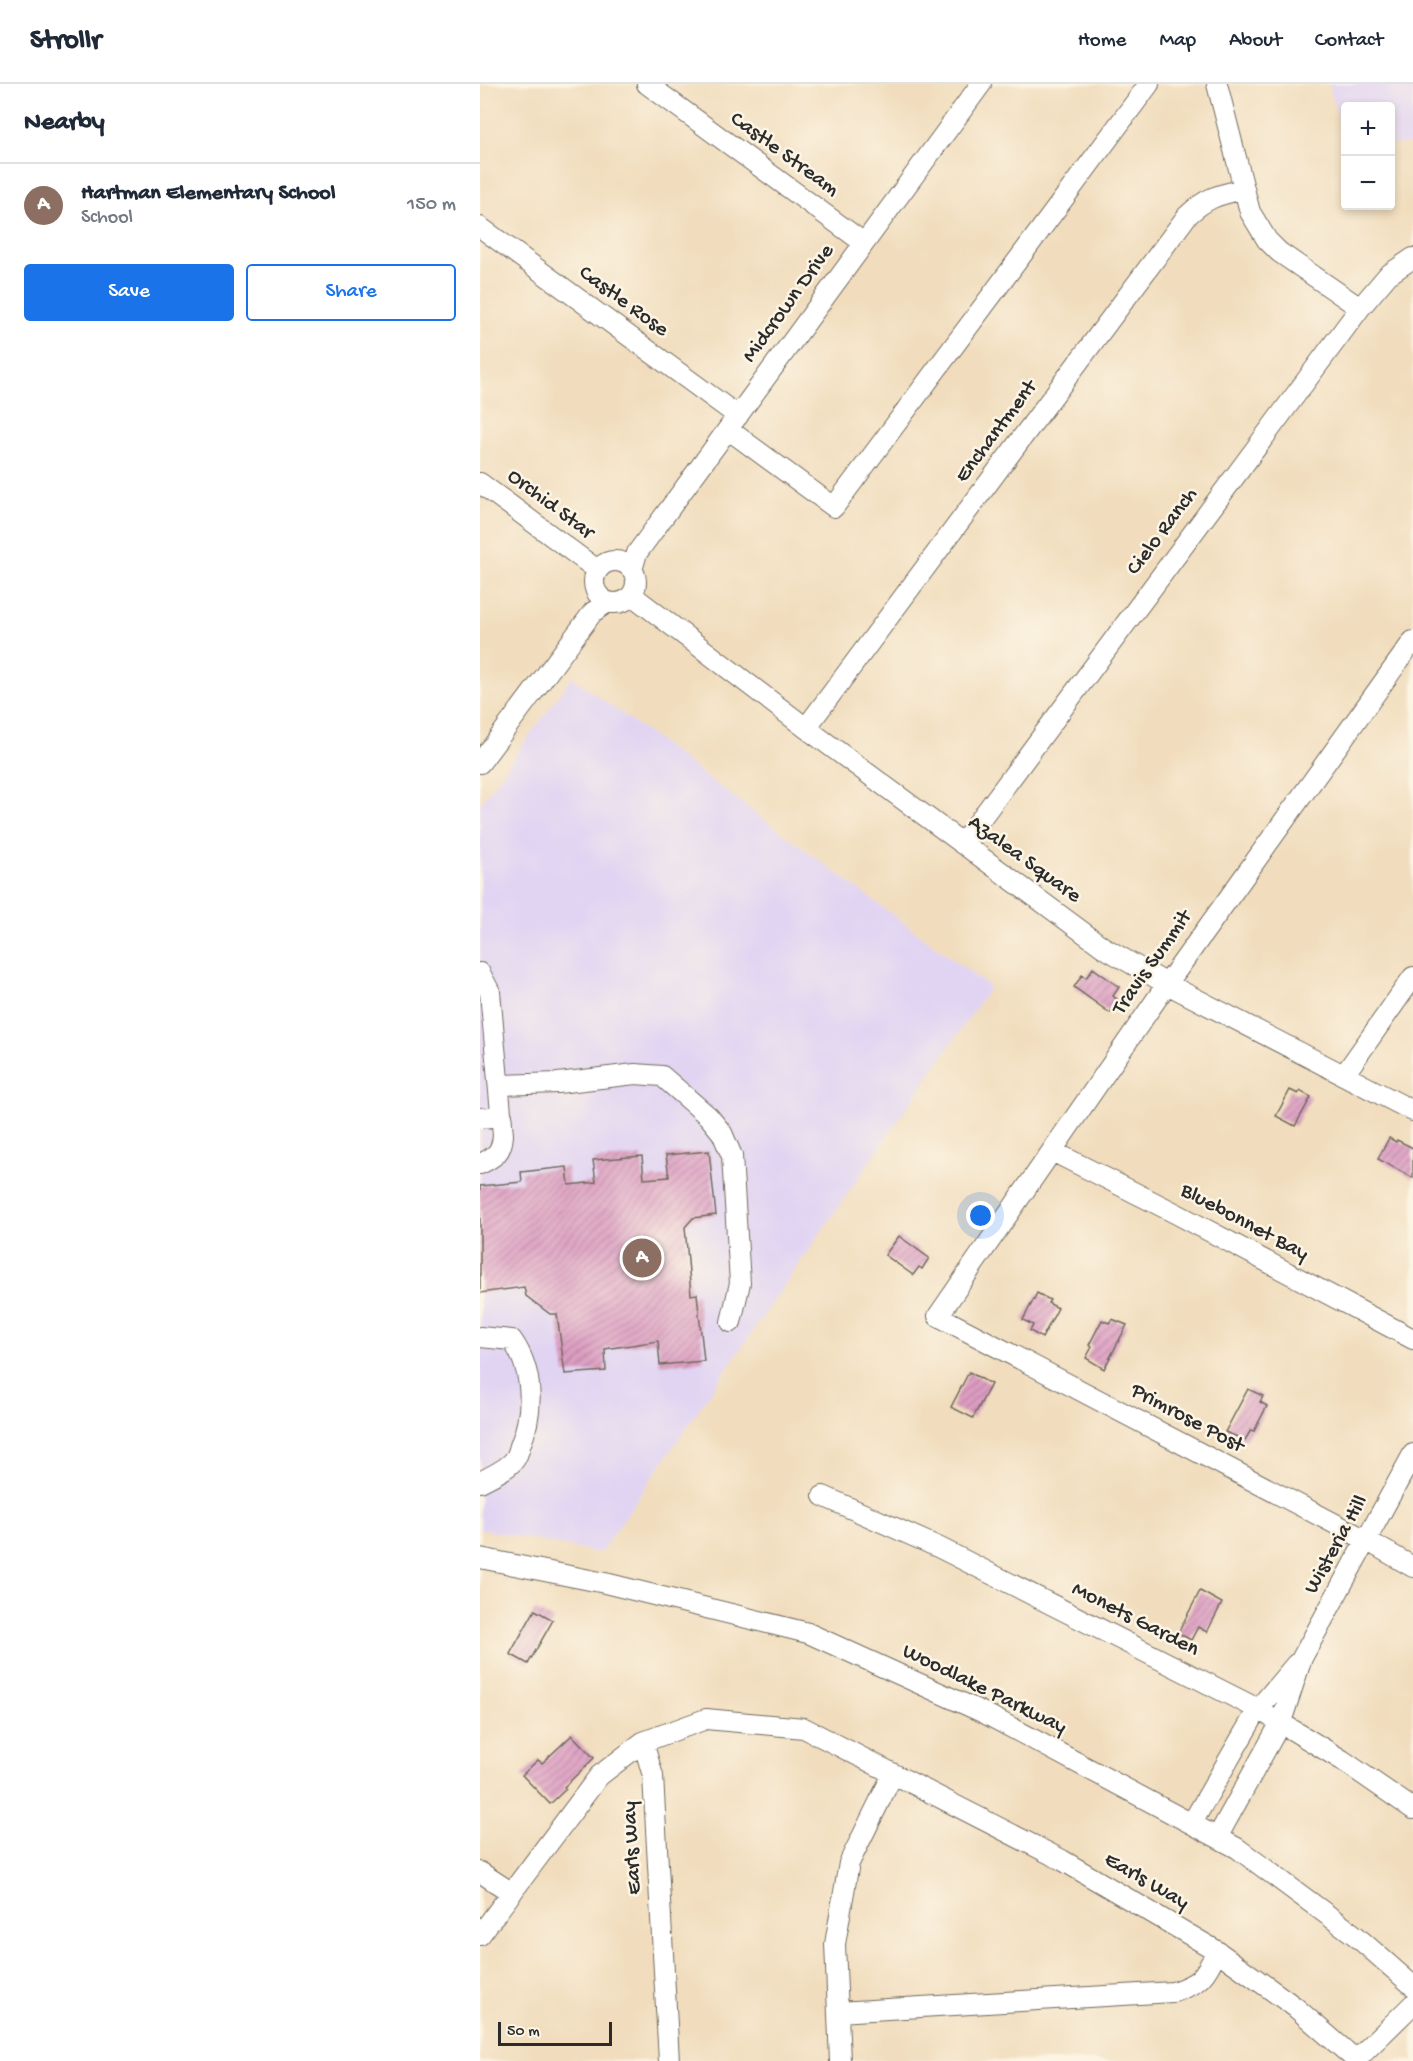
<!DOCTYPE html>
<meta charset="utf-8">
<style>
:root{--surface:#fff;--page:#f2f2f3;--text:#1f2937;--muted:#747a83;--line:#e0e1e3;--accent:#1a73e8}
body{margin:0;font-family:"Gochi Hand",sans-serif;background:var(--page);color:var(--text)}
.controls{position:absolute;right:18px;top:18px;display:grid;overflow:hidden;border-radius:6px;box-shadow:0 3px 9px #0003}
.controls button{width:54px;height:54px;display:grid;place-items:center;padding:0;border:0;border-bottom:2px solid var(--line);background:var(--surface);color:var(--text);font:30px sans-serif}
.scale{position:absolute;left:18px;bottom:15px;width:114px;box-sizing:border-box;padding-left:6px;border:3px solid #2b2b2b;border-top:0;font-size:16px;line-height:21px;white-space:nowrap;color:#2b2b2b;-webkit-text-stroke:4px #fcf5e5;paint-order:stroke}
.you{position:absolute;left:501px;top:1132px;width:21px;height:21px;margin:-15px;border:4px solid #fff;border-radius:50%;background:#1a73e8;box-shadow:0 0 0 9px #1a73e833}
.badge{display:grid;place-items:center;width:39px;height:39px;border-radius:50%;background:var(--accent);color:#fff;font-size:20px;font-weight:700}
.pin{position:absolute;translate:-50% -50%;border:3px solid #fff;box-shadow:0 2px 6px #0006}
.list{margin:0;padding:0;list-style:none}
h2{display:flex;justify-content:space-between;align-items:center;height:78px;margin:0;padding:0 24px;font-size:26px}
h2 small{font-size:20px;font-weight:400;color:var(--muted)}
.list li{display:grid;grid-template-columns:39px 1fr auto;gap:18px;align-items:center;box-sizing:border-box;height:84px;padding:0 24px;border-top:2px solid var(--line)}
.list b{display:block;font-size:22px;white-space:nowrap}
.list p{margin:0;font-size:20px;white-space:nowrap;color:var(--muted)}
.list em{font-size:20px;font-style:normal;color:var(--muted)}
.actions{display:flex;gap:12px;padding:18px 24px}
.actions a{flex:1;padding:14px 0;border:2px solid var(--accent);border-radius:6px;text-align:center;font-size:21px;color:var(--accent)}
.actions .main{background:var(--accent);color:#fff}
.map{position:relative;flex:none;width:933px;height:1977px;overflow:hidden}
header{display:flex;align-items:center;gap:36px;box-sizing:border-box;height:84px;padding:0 30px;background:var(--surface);border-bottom:2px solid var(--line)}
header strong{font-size:28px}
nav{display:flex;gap:33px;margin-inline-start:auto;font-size:21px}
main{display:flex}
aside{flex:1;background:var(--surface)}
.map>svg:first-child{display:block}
.built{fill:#e1d4f3}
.building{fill:url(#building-hatch)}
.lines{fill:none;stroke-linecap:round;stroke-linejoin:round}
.minor-casing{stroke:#70695e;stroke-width:22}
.minor{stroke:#fff;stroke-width:20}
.labels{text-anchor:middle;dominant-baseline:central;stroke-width:5;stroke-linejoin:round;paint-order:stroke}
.street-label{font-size:22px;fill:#2b2b2b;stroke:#fcf5e5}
</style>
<header>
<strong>Strollr</strong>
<nav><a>Home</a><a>Map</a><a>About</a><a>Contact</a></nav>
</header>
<main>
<aside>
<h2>Nearby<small></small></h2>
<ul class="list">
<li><span class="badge" style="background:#8d6e63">A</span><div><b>Hartman Elementary School</b><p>School</p></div><em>150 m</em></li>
</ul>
<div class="actions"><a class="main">Save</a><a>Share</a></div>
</aside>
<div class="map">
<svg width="933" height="1977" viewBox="0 0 933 1977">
<defs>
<pattern id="building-hatch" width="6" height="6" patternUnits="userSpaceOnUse" patternTransform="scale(1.5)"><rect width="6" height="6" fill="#dd9dc2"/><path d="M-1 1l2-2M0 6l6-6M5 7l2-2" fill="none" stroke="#b3809e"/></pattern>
</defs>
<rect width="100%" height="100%" fill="#fcf5e5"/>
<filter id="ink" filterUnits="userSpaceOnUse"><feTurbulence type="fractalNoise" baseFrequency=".0167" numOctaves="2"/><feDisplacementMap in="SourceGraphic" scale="12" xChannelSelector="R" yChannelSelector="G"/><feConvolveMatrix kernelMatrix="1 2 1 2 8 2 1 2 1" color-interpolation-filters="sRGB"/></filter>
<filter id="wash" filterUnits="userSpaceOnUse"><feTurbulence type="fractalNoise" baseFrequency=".008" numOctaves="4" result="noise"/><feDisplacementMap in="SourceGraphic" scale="24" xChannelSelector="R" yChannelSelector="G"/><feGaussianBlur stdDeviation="1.35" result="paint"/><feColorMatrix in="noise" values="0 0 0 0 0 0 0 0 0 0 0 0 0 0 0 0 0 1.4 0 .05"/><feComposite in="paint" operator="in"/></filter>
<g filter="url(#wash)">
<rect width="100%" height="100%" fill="#f1ddbd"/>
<path class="built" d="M849 0H933V60H911L910 22H866L865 60Z
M92 593 510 903 120 1469 0 1445V720Z"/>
<g id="blocks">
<path class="building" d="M613 884 639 903 633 912 639 917 630 929 594 903 602 891 606 894Z
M810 1006 818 1010 820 1007 831 1013 815 1042 796 1032Z
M909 1054 916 1058 917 1056 933 1064V1094L898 1075Z
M229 1067 236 1131 213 1134 205 1143 211 1211 217 1210 224 1277 180 1281 178 1257 125 1265 126 1287 85 1290 77 1230H70L46 1212 44 1203 0 1209V1102L42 1098 41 1088 87 1083 89 1101 116 1098 113 1076 162 1072 164 1095 189 1093 186 1071Z
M419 1152 449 1174 442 1185 439 1183 433 1191 405 1171Z
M557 1209 570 1216 568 1219 578 1224 562 1254 550 1247 553 1241 543 1236Z
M632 1235 647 1241 624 1285 606 1274 612 1263 609 1261 622 1236 629 1239Z
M489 1288 511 1300 493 1334 471 1323Z
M768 1305 783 1312 780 1318 787 1322 774 1347 771 1346 765 1356 745 1348Z
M720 1507 742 1519 727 1548 718 1543 711 1556 698 1549Z
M55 1526 73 1536 48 1580 30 1570Z
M92 1651 114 1674 84 1703 86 1705 70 1720 42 1691 58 1676 62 1679Z"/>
</g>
</g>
<g filter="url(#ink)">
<use href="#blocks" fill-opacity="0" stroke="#70695e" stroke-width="1.5"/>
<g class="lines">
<defs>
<path id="minor" d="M167 0 384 159
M737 0 770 128 787 156 799 168 880 224
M0 143 258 332
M249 346 354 423 669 0
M0 399 112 482
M114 498a21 21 0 1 1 42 0a21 21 0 1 1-42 0Z
M152 486 157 469 501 0
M157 515 326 644 623 863 687 900 933 1027
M933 557 687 900 458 1232 886 1456 933 1483
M326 644 707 132C727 113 738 111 764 105
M0 679 113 528 128 518
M482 760 880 224 908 191 933 174
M0 889 10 908 23 1051C22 1068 15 1073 0 1080
M864 991 933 893
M19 1001 78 999 155 990 182 992 229 1033 242 1049 252 1072 260 1199 251 1238
M0 1034 22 1032
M572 1067 695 1129 933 1255
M0 1253 32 1256C54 1287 54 1328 40 1362 39 1366 37 1372 35 1375 27 1386 11 1392 0 1398
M343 1412 460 1464 778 1625 862 1676 933 1725
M0 1474 125 1499 328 1549 504 1629 757 1764 876 1852 933 1902
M163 1658 173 1692 189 1977
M712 1739 778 1625 816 1580
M738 1752 801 1638 822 1574 933 1370
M0 1788 32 1809
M0 1851 119 1692 163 1658 226 1635 324 1644 582 1776 737 1867 815 1923 876 1976 933 1920
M358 1928 693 1908C721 1899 724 1893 737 1867
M360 1977 355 1860 369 1779 413 1690"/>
</defs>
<use href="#minor" class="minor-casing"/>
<use href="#minor" class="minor"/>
</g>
</g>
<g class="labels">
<g class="street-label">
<text transform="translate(304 71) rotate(36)">Castle Stream</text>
<text transform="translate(143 218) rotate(36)">Castle Rose</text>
<text transform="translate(309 220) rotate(-54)">Midcrown Drive</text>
<text transform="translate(517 348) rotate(-53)">Enchantment</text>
<text transform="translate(70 421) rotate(37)">Orchid Star</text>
<text transform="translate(683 448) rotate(-53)">Cielo Ranch</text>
<text transform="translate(544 776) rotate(36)">Azalea Square</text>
<text transform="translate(673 879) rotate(-55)">Travis Summit</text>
<text transform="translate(764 1139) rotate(28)">Bluebonnet Bay</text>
<text transform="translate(707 1335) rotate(28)">Primrose Post</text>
<text transform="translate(857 1461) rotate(-61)">Wisteria Hill</text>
<text transform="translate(655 1536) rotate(27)">Monets Garden</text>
<text transform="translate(504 1606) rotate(26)">Woodlake Parkway</text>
<text transform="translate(153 1764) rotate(-93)">Earls Way</text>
<text transform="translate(666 1798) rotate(30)">Earls Way</text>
</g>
</g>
</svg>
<div class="controls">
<button>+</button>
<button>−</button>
</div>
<div class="scale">50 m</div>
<div class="you"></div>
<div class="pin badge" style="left:162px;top:1174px;background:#8d6e63">A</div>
</div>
</main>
